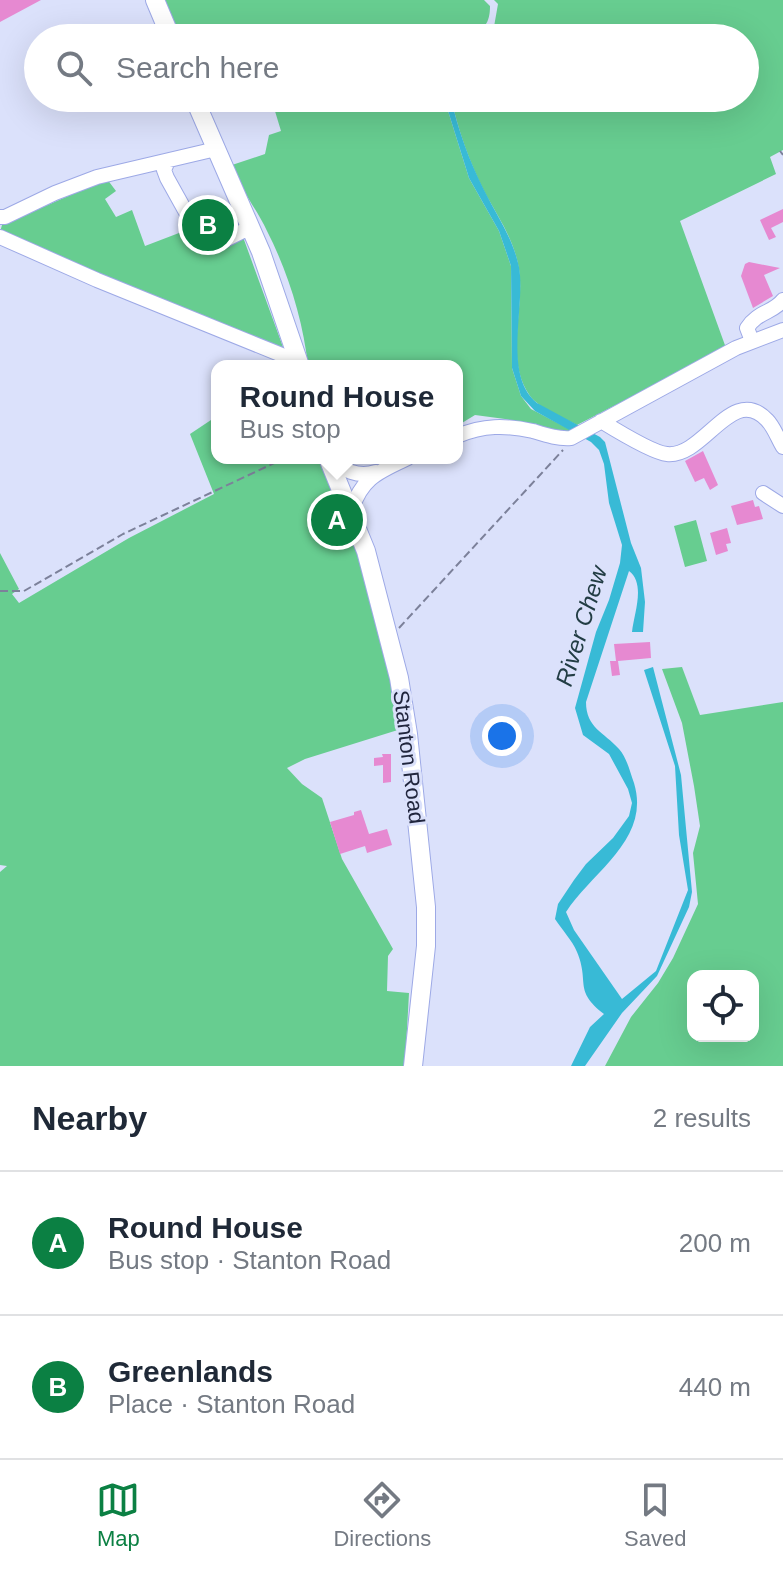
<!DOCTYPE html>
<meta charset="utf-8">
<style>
:root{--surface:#fff;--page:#f6f6f7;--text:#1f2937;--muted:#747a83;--line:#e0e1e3;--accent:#0b8043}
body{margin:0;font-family:Arial,sans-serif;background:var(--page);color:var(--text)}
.controls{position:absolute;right:24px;bottom:24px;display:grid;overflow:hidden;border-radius:16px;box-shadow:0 8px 32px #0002}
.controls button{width:72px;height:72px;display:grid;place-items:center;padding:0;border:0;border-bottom:2px solid var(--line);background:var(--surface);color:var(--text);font:40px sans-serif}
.you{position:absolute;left:502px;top:736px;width:28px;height:28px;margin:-20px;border:6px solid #fff;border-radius:50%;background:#1a73e8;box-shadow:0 0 0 12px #1a73e833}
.badge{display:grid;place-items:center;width:52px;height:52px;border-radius:50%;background:var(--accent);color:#fff;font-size:26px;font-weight:700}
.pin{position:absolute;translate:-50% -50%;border:4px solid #fff;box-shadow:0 2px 8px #0006}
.popup{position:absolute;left:211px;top:360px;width:252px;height:104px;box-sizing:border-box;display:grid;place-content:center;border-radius:16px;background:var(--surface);filter:drop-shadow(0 2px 6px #0005);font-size:26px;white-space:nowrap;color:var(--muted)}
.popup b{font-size:30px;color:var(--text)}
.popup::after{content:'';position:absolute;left:50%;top:100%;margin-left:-16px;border:16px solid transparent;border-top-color:var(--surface)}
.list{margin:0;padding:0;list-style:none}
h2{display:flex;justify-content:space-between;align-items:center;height:104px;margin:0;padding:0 32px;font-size:34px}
h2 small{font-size:26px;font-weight:400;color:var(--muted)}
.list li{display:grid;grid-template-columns:52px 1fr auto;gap:24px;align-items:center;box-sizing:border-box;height:144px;padding:0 32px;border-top:2px solid var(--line)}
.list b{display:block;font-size:30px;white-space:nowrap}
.list p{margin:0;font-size:26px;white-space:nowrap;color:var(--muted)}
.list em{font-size:26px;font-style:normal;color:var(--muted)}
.icon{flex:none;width:44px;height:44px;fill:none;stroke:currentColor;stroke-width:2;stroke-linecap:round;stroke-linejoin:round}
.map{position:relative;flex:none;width:783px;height:1066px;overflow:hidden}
.search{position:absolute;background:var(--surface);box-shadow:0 8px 32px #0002;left:24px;right:24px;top:24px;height:88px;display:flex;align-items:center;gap:20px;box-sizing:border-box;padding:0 28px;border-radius:44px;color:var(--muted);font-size:30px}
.sheet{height:392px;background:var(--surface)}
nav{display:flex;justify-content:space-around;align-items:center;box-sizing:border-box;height:112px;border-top:2px solid var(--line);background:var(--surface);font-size:22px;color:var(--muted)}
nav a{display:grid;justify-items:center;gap:4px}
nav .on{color:var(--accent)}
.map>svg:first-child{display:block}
.green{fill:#67cd90;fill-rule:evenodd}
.water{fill:#38bad6}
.building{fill:#e689d1}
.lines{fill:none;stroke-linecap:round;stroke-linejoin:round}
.minor-casing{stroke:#9da9e6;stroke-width:16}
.major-casing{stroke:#9da9e6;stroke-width:20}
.path{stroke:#7c819a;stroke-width:2;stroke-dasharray:8 4;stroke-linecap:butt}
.minor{stroke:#fff;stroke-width:14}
.major{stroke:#fff;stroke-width:18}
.labels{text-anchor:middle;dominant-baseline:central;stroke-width:6;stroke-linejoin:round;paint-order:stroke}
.street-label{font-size:22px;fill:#21263e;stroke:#dbe1fb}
.water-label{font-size:24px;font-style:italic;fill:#223d44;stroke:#dbe1fb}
</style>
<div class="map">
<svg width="783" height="1066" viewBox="0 0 783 1066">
<rect width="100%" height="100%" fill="#dbe1fb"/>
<path class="green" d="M160 0H484L490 6C490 24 484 29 469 38H174Z
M494 0H783V150L770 157 776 174 680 221 726 348 577 425C563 417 540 409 530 396 504 360 525 309 519 269 514 239 498 217 484 191 469 161 458 130 451 98H745V38H492L498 4Z
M271 98H444L469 178 499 231 511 266 512 368 521 396 531 409 569 429 570 433 505 419 475 415 457 426V366H308C303 320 288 272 267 231 257 209 239 188 232 165L265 154 269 135 281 131Z
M107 179 116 191 105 199 116 217 132 210 145 246 192 228 204 252 243 237 283 347 280 349 0 232 2 225Z
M217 416V458H323L373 586 401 729 305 759 287 768 302 784 322 798 342 859 393 949 388 956 387 991 409 993 405 1066H0V872L7 866 0 865V553L19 589 12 594 19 603 129 538 214 494 190 434Z
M696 520 707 561 685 567 674 526Z
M682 667 700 715 783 702V1066H605L631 1017 658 983 673 958 698 904 693 853 700 826 694 786 682 723 662 669ZM753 976V1036H693V976Z"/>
<path class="water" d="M444 98H451C458 130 469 160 484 190 497 216 513 238 519 267 526 306 502 375 537 403L600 437 605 442 631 543 641 568 645 602 643 632H632C634 613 646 584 629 571L586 702C586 728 604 732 619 749 627 758 630 772 634 783 651 839 593 871 566 912L574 930 622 999 656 971 688 890 679 835 675 766 644 670 653 667 681 775 692 892 689 907 657 976 622 1013 585 1066H571L590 1027 604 1014C573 990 590 983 577 952 572 940 562 930 555 919L558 904 574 880 586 864 613 838 629 816 632 803 628 789 609 754 583 735 575 708 596 632 609 600 620 563 622 545 609 503 604 464 599 450 591 442 535 411 521 396 512 368 511 266 499 231 469 178Z"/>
<path class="building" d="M0 0H41L0 22Z
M783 209V222L771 228 776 237 769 240 760 220Z
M749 262 780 268 764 275 773 296 753 308 741 276 745 264Z
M703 451 718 485 710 490 704 478 695 482 685 461Z
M753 500 755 507 759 506 763 519 737 525 731 506Z
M727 528 731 543 726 544 728 551 716 555 710 533Z
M650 642 651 658 618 661 620 675 612 676 610 661H616L614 644Z
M382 754H391V782L383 783V765L374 766V758L383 757Z
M361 810 369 834 387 829 392 845 367 853 365 846 340 854 330 822 354 815V812Z"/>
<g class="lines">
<defs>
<path id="minor" d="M168 161 164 170 167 178 202 241 208 244 219 243 251 227
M0 217H5L55 193 97 177 216 149
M0 237 97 280 299 362
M752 341 747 328C758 311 773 313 783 300
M601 421C614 429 653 453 667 454 704 458 732 383 767 420 774 427 778 439 783 447
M457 436C484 425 505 425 533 431 546 435 558 439 571 438L736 348 783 330
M329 459C344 470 357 478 376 472
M763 493 783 506
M351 512C361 478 378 472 408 458"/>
<path id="major" d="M155 0 171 38
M194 98 261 252 300 366
M328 458 366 551 399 678 408 734 426 907V946L413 1066"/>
</defs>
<use href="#minor" class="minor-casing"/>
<use href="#major" class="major-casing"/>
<path class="path" d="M780 151 783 155
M0 591H24L123 534 285 458
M399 628 563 450"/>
<use href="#minor" class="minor"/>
<use href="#major" class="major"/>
</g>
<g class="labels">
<g class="street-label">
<text transform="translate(409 757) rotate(83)">Stanton Road</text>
</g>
<g class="water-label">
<text transform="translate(581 626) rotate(-73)">River Chew</text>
</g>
</g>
</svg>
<div class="controls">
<button><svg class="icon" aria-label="locate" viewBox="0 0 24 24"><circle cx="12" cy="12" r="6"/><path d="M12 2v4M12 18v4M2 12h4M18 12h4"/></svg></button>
</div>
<div class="you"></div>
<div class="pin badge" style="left:337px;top:520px">A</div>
<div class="popup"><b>Round House</b>Bus stop</div>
<div class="pin badge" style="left:208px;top:225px">B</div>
<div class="search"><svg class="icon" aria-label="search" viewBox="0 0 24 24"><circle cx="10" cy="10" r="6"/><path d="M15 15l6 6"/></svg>Search here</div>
</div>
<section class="sheet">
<h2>Nearby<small>2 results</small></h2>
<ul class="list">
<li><span class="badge">A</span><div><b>Round House</b><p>Bus stop · Stanton Road</p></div><em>200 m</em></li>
<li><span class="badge">B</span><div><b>Greenlands</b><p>Place · Stanton Road</p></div><em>440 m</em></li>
</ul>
</section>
<nav>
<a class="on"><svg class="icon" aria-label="map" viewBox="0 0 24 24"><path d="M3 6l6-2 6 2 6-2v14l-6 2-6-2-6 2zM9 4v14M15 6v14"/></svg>Map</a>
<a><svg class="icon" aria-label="directions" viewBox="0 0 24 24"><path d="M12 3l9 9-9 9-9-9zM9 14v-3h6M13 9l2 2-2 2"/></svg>Directions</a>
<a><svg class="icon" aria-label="saved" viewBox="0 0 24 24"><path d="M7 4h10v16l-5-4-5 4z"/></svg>Saved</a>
</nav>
